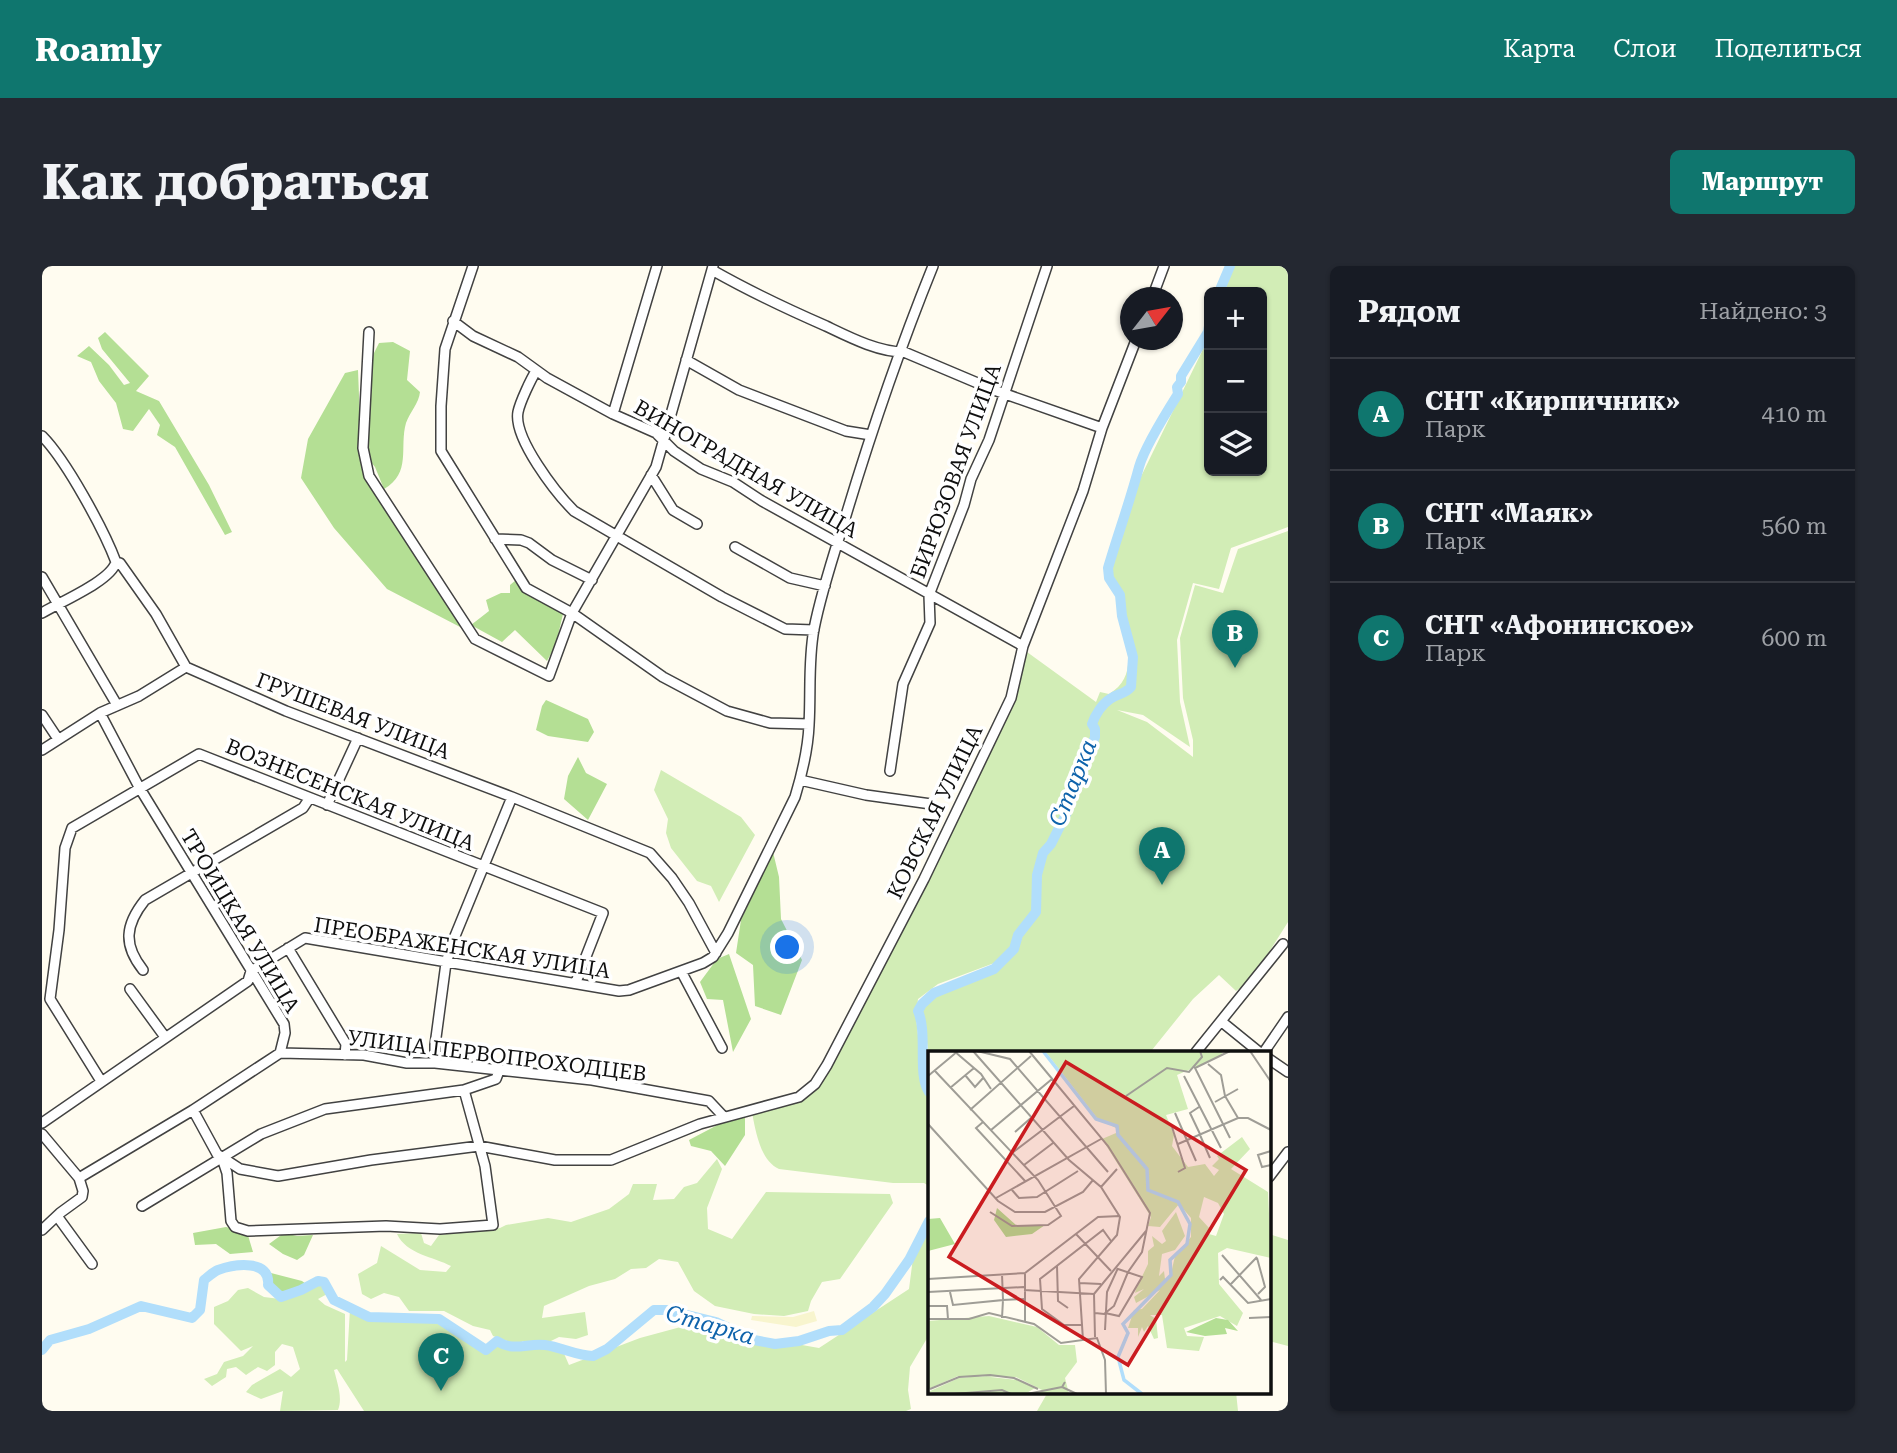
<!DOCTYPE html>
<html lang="ru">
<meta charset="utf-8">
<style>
:root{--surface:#171b24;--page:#242831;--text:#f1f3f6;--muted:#9ea1a6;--line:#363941;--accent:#0f766e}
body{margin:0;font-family:"Roboto Serif",serif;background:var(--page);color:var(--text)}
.controls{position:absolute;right:21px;top:21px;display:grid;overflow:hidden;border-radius:10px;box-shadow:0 2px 5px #0004}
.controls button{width:63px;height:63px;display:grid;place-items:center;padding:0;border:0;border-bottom:2px solid var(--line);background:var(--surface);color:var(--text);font:35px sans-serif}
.compass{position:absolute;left:1078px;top:21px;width:63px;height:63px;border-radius:50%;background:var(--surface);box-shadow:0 2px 5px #0004;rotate:59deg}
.you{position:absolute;left:746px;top:682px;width:24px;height:24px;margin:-18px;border:5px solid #fff;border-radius:50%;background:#1a73e8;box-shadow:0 0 0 10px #1a73e833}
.badge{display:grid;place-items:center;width:46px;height:46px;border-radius:50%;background:var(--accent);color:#fff;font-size:23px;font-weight:700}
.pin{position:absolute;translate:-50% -58px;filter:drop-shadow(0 2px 4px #0008)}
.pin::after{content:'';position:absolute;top:37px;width:24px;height:21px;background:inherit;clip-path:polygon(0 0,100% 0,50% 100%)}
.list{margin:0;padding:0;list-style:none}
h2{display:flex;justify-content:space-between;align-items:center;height:91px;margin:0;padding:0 28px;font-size:30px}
h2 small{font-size:23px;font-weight:400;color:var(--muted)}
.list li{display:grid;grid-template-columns:46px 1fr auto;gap:21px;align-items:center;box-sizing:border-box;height:112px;padding:0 28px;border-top:2px solid var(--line)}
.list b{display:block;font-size:26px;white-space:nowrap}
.list p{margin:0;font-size:23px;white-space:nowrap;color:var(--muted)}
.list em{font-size:23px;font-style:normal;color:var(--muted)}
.icon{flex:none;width:38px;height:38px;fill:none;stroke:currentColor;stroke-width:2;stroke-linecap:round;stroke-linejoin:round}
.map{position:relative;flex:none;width:1246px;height:1145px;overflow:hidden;border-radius:10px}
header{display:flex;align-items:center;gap:42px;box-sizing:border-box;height:98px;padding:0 35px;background:var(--accent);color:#fff}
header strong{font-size:33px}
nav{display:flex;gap:38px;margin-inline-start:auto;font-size:24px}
.intro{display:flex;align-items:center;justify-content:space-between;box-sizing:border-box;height:168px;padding:0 42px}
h1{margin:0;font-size:49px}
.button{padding:18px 32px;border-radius:10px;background:var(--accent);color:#fff;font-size:24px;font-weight:700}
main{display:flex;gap:42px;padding:0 42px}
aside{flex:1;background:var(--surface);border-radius:10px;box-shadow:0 2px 5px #0004}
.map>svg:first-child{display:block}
.farmland{fill:#f8f5ce}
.green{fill:#d2edb6}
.forest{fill:#b4df94}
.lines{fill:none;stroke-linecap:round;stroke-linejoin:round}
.river{stroke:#b1defb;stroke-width:10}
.minor-casing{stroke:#424242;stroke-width:12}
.minor{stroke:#fff;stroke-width:9}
.labels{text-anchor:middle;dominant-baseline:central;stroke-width:7;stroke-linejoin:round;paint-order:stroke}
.street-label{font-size:21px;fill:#0f0f0f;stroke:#fff}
.water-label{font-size:23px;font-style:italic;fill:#0e63ab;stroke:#fff}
.inset-river{fill:none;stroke:#b1defb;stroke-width:3.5}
.inset-road{fill:none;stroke:#9f9d96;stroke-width:2}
.view{fill:#ca1c20;fill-opacity:0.15;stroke:#ca1c20;stroke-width:3.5}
.inset-edge{fill:none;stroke:#0f0f0f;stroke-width:3.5}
</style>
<header>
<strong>Roamly</strong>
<nav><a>Карта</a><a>Слои</a><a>Поделиться</a></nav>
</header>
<div class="intro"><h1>Как добраться</h1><a class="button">Маршрут</a></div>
<main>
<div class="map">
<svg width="1246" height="1145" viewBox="0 0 1246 1145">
<rect width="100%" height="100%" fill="#fffcf0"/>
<path class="farmland" d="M772 1045 775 1055 754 1061 709 1054 710 1050 751 1051Z"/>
<path class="green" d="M1190 0H1246V261L1189 282 1177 323 1151 317 1135 374 1138 436 1148 481 1101 449 1075 444 1105 456 1151 491V474L1141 432 1138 372 1153 319 1181 327 1196 283 1246 265V656L1210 713 1194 725 1177 709 1151 733 1110 784 1112 786 887 787 885 777 880 780 882 763 876 745 880 738 892 727 952 703 965 691 972 683 976 669 994 646 993 638V645L975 668 971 682 965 690 955 696 896 718 876 733 874 751 879 796V819L887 831V920L882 917H851L737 903C718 894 714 866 710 847L776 819 971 435 985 386 1054 436 1058 426 1067 428C1098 410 1084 376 1076 348L1081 343C1079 325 1069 318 1068 302L1090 229 1167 71V205H1220V26H1183Z
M619 504 699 551 713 569 677 636 669 620 655 615 629 582 624 567 626 553 612 524Z
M675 893 680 903 665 942 666 963 690 973 724 926 848 928 851 937 798 1013 780 1016 769 1035 766 1045 742 1050 712 1048 673 1040 652 1025 636 996 617 993 604 1002 589 1003 573 1013 547 1020 502 1040 500 1052 543 1046 546 1069 534 1073 517 1071 507 1076 481 1075 476 1079 451 1070 448 1064 431 1060 402 1045H367L357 1031 342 1027 329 1033 320 1028 316 1008 335 997 339 980 378 1004 404 1006 409 1000C392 991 364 988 355 968L379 967 382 977 389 980 397 969 458 962 464 959 506 952 529 956 567 943 587 928 591 918H615L611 934 632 933 642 921 655 917Z
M887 954V1069L868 1101 866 1124 869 1143 864 1145H322L295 1103 292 1104C295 1116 301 1132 296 1144L238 1145 241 1125 219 1133 204 1126 210 1119 238 1103 249 1111 258 1103 251 1081 240 1078 233 1086V1099L225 1105 216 1101 204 1109 194 1101 185 1103 184 1111 170 1120 162 1113 175 1108 182 1096 201 1090 211 1080 199 1085 172 1058V1041L186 1035 196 1024 206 1022 222 1031 238 1033 262 1025 275 1016 281 1017 287 1027 276 1033 283 1039 303 1048V1096L305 1094 308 1043 325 1053 347 1054 349 1051 397 1053 444 1084 455 1075C466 1082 472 1081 483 1079 495 1077 508 1080 520 1083L527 1099 598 1072 646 1059 777 1082 867 1023 872 984Z
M1230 969 1246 974V1080L1227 1075V977Z
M1006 1126H1194L1196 1145H995Z"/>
<path class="forest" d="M63 66 107 110 94 125 117 135 167 219 190 266 183 269 133 181 115 169 118 159 107 143 91 165 81 163 74 137 57 115 49 96 35 90 47 80 67 99 82 119 88 117 60 83 56 72Z
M351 76 368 85 365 114 378 126C377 137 368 146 364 157 357 181 370 207 342 223L333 201 324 190 328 95 337 77Z
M316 104 320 205 420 362 345 323 292 262 259 212 266 173 303 107Z
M474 314 482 326 521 348 514 378 505 395 473 364 460 376 429 359 447 345 444 334 459 327H468V319Z
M504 434 546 453 552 466 546 476 506 470 494 464 500 440Z
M536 491 544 507 565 518 546 554 522 533 526 510Z
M731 586 737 611 739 653 760 694 739 749 713 740 711 699 694 687 699 654Z
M687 688 709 753 691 786 681 734 665 733 658 716 675 693Z
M703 851V869L683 900 669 885 649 880 647 874 685 854Z
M184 961 205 966 211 986 188 988 174 978 153 979 151 967Z
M242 967 255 970 271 969 262 989 255 994 241 988 227 978Z
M229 1007 260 1015 264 1018 258 1023 239 1030 227 1018Z"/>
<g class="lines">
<path class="river" d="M1177 26 1188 0
M887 826C875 809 886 768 876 745L880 738 892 727 952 703 972 683 976 669 994 646 995 609 1001 587 1009 578 1025 546 1030 527 1039 511 1041 501 1053 471V463L1050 458C1053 449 1060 438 1068 433 1076 427 1082 429 1089 421L1091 391 1080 350 1078 329 1067 312 1066 302C1076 268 1088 235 1097 201 1103 180 1124 147 1136 128L1135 121 1139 116V110L1166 66 1167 60
M0 1084 8 1074 47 1063 99 1040 150 1052 158 1044 162 1014C166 1011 171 1006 176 1004 193 998 229 993 226 1019L239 1031 259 1024 276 1015 282 1016 292 1034 327 1051 397 1053 444 1084 455 1075C471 1086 485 1077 503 1079 519 1081 535 1090 551 1090L565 1083 612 1044H625L674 1056 712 1074 733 1078 757 1075 787 1065 800 1064 831 1041 843 1028 867 994 887 955"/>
<defs>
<path id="minor" d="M431 0 403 83 399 140V185L484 322 530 347 621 411 685 445 728 457 767 458
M670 4C707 25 745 43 784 60 807 71 836 86 862 86L952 124 1060 162
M1110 32 1122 0
M411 55 431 70 476 91 505 112 571 148 614 167 632 185 659 203 691 216 720 235 981 380
M327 66 321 182 327 210 433 373 507 410 530 347 614 201 671 0
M644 94 697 124 804 165 829 169
M494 105C489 113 478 136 476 146 471 172 514 227 532 245L680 331 743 363 772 364
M571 148 615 0
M0 170C24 194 62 264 74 296L78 297 114 348 144 401 244 445 470 531 608 587 630 612 647 637 674 687
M609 209 631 244 655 258
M453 273 479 274 487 277 510 294 550 314
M693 281 748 312 783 320
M0 311 75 439
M0 347C18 336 69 315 74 296
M0 449 16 473
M0 484 58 447 97 430 144 401
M848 505 861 418 888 357 887 329 922 239 929 213 947 174 1005 0
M758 514 824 529 889 538
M285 539 316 472
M246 682 304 778 303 789
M101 704C81 679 83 659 103 634L261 542 267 533
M639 705 680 782
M88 723 123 771
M1180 756 1217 786
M1154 786 1241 678
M1222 786 1246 751
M238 787 322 789 365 797H393L550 814 667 835 682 851
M1227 793 1246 806
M393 797V779L404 697 413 670 470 531
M59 815 8 733 17 664 23 582 30 562 157 488 561 647 534 716
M151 844 175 888 198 903 236 910 329 894 437 880 513 894H569L658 858 757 831 773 818 785 799 882 613 969 432 981 380 1041 225 1060 162 1094 74
M0 857 206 715 209 705 263 672 577 725 587 724 661 697 671 691 686 667 753 531C760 508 766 483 767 459 769 426 766 395 772 363 779 327 791 291 802 256 828 169 857 84 891 0
M0 868 37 912 41 925 40 931 18 947 0 964
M180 892 185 907 189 955 193 961 206 965 344 960 398 963 451 959 443 900 422 824
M1227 911 1246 886
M37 912 151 844 238 787 243 767 242 758 97 521 58 447
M100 940 219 868 283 843 422 824 454 813 457 805
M15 950 50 998"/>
</defs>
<use href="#minor" class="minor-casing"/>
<use href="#minor" class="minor"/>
</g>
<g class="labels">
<g class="street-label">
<text transform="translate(704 203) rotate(30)">ВИНОГРАДНАЯ УЛИЦА</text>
<text transform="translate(914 205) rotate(-70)">БИРЮЗОВАЯ УЛИЦА</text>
<text transform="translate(311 450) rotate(21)">ГРУШЕВАЯ УЛИЦА</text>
<text transform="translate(308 529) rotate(22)">ВОЗНЕСЕНСКАЯ УЛИЦА</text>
<text transform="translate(893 546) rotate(-64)">КОВСКАЯ УЛИЦА</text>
<text transform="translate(198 655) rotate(59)">ТРОИЦКАЯ УЛИЦА</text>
<text transform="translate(420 682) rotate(9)">ПРЕОБРАЖЕНСКАЯ УЛИЦА</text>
<text transform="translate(455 790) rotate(7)">УЛИЦА ПЕРВОПРОХОДЦЕВ</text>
</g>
<g class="water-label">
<text transform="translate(1031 517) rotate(-68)">Старка</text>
<text transform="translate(668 1059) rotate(16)">Старка</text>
</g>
</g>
<g transform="translate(886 785)">
<rect width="343" height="343" fill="#fffcf0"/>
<path d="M117 0H293L295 4 249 24 260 58 238 64 246 84 244 95 260 116 277 113 286 125 291 119 284 115 291 108 289 105 314 86 322 98 303 118 340 141 343 207 299 197 290 202 291 233 315 262 309 275 292 265 256 277 259 285 276 286 271 300 239 297 234 264H222L228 268 230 287 226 288 220 275 216 281 214 276 210 286V277H200L206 259 214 258 232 239 208 252 206 246 216 238 207 242 208 238 220 213V200L226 195 224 185 234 193 238 190 234 180 248 161 257 185 247 199 234 203 231 225 236 220 237 228 242 227 247 205 263 186V167L251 153 232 176 220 175 223 166 174 88 188 82V77L169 67ZM276 146 290 152 296 163 288 185 281 183 282 178 271 166ZM61 265 109 276 131 294H147L149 311 137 327 141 343H105L114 339 88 326 30 325 0 338V270ZM54 325 89 329 107 337 97 343 0 341 31 327Z" fill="#d2edb6" fill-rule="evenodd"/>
<path d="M69 157 88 174H117L104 183 78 186 66 169ZM12 167 27 193 0 200V168ZM288 267 300 269 310 280 297 277 299 283 277 285 258 281Z" fill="#b4df94"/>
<path class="inset-river" d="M115 0 168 68 189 75 190 84 219 118 220 139 250 151 262 173 259 193 242 209 243 224 195 273 200 282 190 306 196 329 214 343"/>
<path class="inset-road" d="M26 0 53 23 63 38M45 0 141 109 173 136 192 166 189 184 151 228 155 289M49 0 82 8 180 121M101 0 180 95 222 162 214 201 200 221 186 255 176 263 167 262M302 0 267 17 302 87M322 0 343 31M280 13 293 24 297 45 310 67M7 20 110 129 133 165 120 174 84 175 62 161M37 24 47 36 56 26M0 25 30 0M256 25 293 97M22 37 46 17M198 45 239 17 261 21 274 6 272 0M287 51 310 38M271 56 262 62 272 83M42 59 103 5M247 62 268 110M55 71 48 77 98 131M0 73 70 150 87 161H117L155 141 165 129M244 76 257 117 250 121M63 79 124 28M87 81 104 66M272 84 282 107M250 93 310 67H320L343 79M343 100 330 104 334 116 343 114M84 102 146 55M96 114 125 92M173 136 189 118M84 139 91 147 109 146 150 120M68 147 173 88M148 183 183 220M294 204 333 249M329 207 337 236 330 243M129 215 130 250 140 257M0 228 97 222 170 166 192 165M292 229 295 226 320 252 343 248M151 232 173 233M302 234 329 206M96 239 166 243M0 241 96 236M22 241 25 254 75 249 74 223M166 243 218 180M166 243 167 286M0 255H19L20 268M177 262 191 265 214 226 190 218M74 267 75 249 96 248M321 267 343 266M0 268H41L61 262 106 273 133 292 169 287 177 309 178 343M97 272V222M154 274H136L114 258 112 228 175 179 183 190M177 279 179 241 190 217M137 331 134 336 149 343M2 338 31 326 62 324 86 327 110 338M26 343 74 339 83 343M99 343 134 336"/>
<path class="view" d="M138 11 318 119 200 314 21 206Z"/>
<rect width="343" height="343" class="inset-edge"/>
</g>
</svg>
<div class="controls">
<button>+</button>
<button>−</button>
<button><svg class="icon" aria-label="layers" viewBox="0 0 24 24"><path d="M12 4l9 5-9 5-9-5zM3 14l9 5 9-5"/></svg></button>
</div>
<svg class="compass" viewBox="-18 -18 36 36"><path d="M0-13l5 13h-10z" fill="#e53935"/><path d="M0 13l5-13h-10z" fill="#9ea1a6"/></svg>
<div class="you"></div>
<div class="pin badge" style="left:1120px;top:619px">A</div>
<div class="pin badge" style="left:1193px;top:402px">B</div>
<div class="pin badge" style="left:399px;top:1125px">C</div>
</div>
<aside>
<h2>Рядом<small>Найдено: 3</small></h2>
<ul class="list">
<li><span class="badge">A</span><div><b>СНТ «Кирпичник»</b><p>Парк</p></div><em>410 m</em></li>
<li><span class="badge">B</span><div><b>СНТ «Маяк»</b><p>Парк</p></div><em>560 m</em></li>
<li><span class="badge">C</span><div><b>СНТ «Афонинское»</b><p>Парк</p></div><em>600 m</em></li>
</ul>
</aside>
</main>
